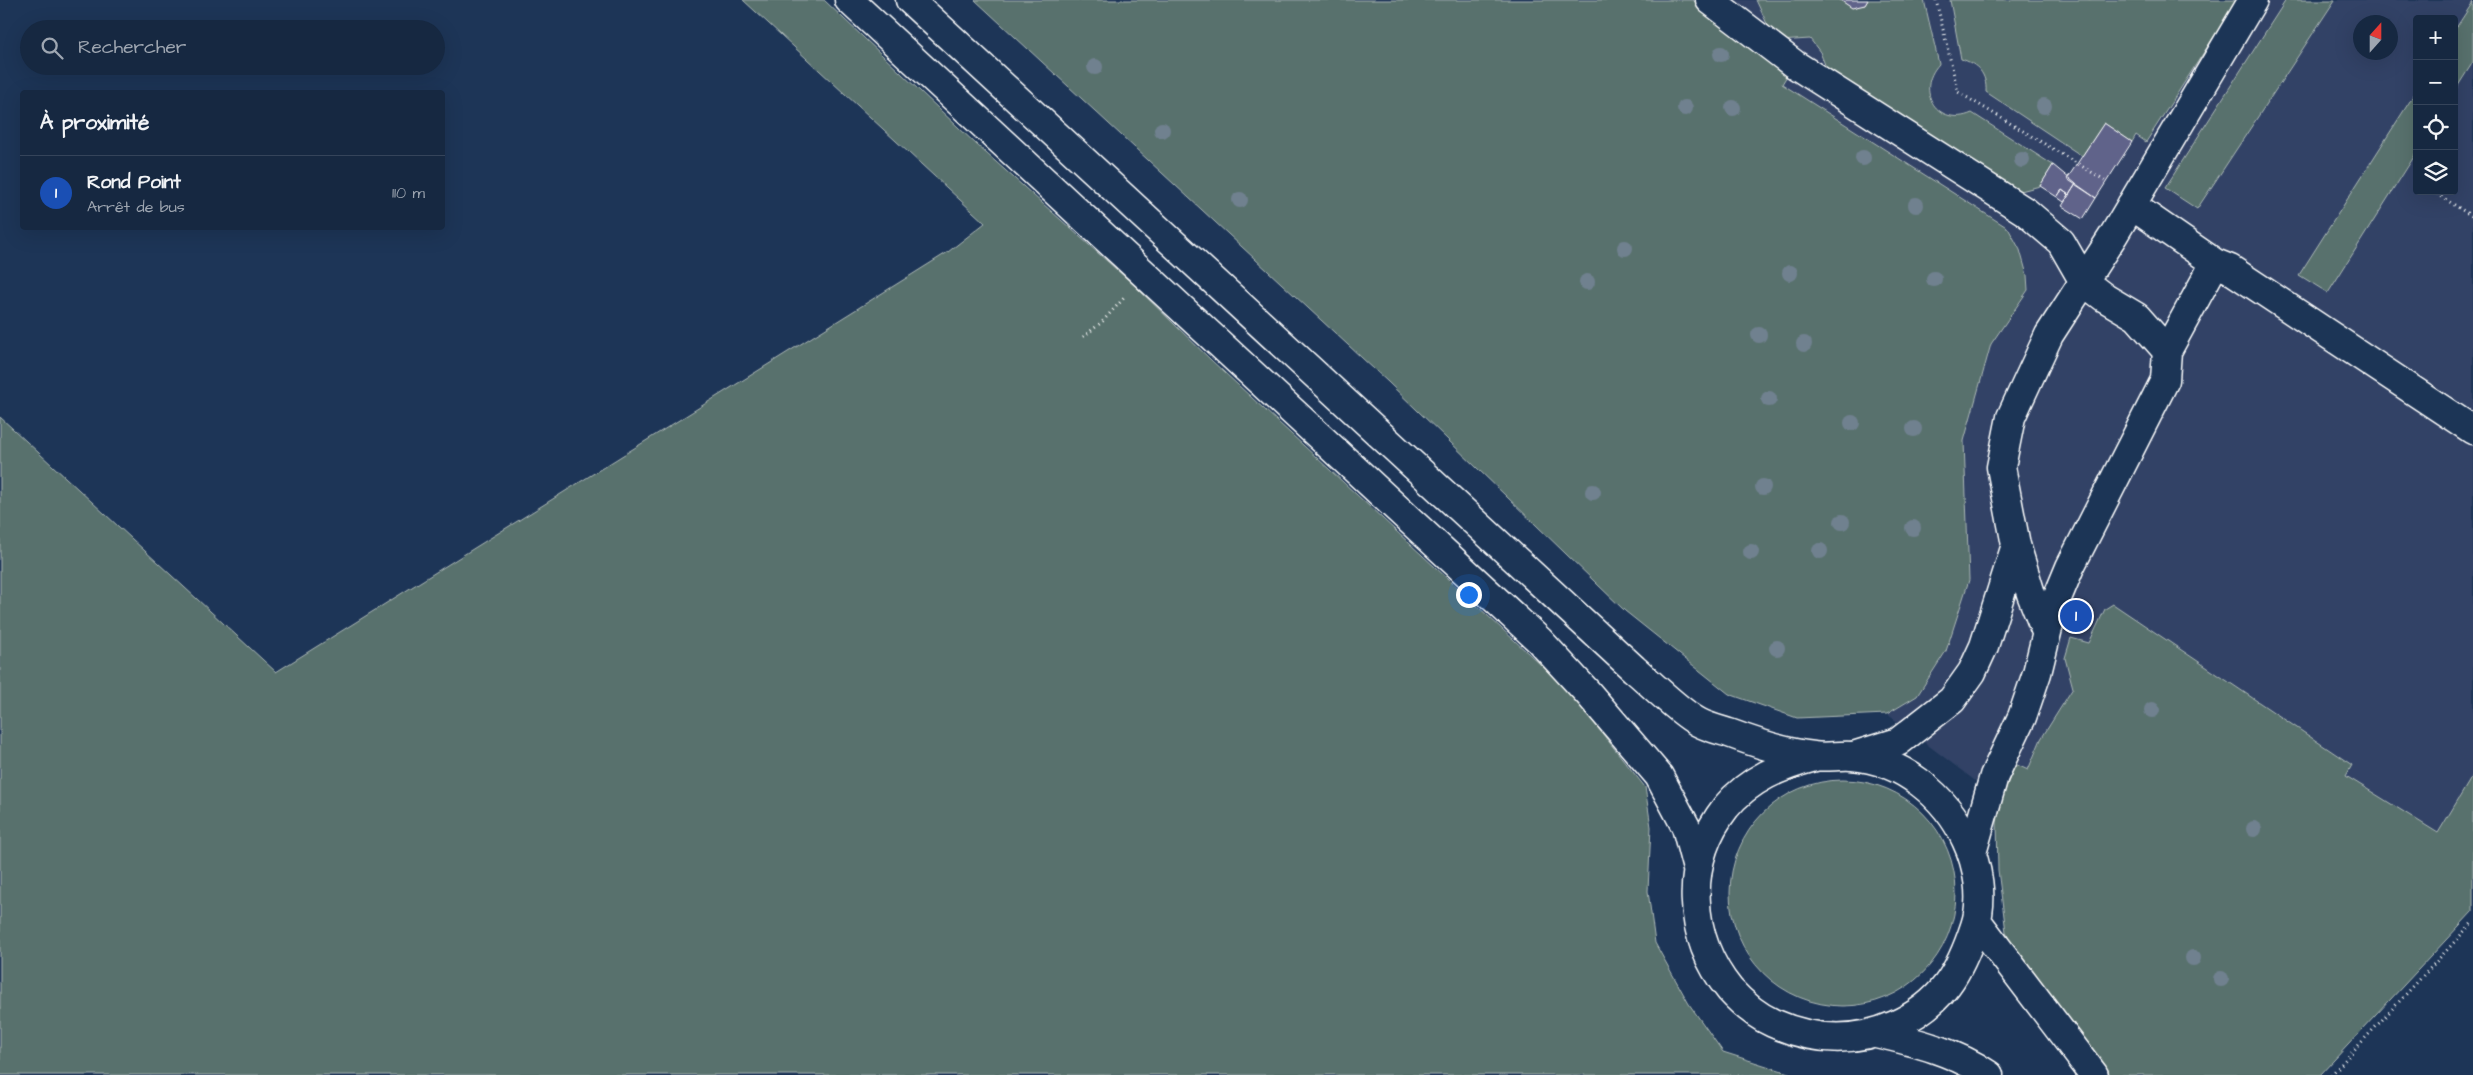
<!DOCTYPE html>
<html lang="fr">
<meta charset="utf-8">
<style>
:root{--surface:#162841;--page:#1f3048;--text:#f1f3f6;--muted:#9ea6b1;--line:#35445a;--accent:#95b2f1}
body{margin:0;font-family:"Architects Daughter",sans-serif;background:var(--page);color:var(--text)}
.controls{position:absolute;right:15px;top:15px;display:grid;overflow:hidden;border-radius:5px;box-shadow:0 5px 20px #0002}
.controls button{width:45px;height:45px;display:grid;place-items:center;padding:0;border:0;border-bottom:1px solid var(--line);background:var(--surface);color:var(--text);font:25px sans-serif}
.compass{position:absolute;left:2353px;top:15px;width:45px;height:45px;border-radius:50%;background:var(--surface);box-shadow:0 5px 20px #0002;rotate:21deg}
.you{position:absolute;left:1468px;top:594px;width:18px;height:18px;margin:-12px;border:4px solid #fff;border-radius:50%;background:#1a73e8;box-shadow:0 0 0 8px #1a73e833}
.badge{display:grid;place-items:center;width:32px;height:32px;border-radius:50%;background:var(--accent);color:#fff;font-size:16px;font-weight:700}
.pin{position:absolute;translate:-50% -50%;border:2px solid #fff;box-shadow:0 1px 5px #0006}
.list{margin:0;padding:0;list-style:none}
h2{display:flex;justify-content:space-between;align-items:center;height:65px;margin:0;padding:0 20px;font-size:21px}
h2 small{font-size:16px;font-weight:400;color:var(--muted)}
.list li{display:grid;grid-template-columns:32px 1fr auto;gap:15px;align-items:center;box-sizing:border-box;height:75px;padding:0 20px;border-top:1px solid var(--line)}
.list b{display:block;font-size:19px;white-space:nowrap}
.list p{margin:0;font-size:16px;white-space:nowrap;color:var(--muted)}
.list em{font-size:16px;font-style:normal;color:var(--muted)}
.icon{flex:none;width:28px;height:28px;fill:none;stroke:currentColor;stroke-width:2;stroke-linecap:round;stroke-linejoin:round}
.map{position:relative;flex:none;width:2473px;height:1075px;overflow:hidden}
.search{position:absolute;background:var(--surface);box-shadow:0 5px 20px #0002;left:20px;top:20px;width:425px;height:55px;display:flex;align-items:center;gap:12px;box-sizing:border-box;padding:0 18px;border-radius:28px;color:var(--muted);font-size:19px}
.panel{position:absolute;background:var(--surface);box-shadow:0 5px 20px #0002;left:20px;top:90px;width:425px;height:140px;border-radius:5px}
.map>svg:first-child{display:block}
.built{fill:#314366;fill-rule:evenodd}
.green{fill:#59716d;stroke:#acb8b6}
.building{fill:#61648a;stroke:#fff}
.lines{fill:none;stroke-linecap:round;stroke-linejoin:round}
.minor-casing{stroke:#fff;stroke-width:31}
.major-casing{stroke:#fff;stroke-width:31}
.path{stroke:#fff;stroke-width:3;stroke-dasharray:1 4;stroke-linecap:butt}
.minor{stroke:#1d3557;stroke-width:28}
.major{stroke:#1d3557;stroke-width:28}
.tree{fill:#70818f}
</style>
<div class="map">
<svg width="2473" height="1075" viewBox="0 0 2473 1075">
<rect width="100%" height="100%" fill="#1d3557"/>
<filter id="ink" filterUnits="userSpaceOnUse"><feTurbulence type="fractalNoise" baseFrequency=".02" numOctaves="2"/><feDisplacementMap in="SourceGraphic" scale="10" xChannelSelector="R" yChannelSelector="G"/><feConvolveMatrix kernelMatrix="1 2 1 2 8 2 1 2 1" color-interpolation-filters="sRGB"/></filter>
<g filter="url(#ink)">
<path class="built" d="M975 0H2473V911L2320 1075 2007 805 1887 714 1797 718 1729 694 1625 611 1388 382ZM2417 19H2454V191H2417ZM2360 22H2390V52H2360Z"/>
<path class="green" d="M743 0H824L977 145 1135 286 1211 360 1567 689 1645 787 1651 827 1648 891 1655 943 1689 1004 1723 1052 1795 1075H0V417L276 672 948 252 985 223Z
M975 0H1693L1724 29 1788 74 1782 84 2008 228 2020 250 2027 275 2028 290 1991 344 1964 441 1969 580 1946 651 1917 696 1887 714 1797 718 1729 694 1625 611 1388 382Z
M1756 0H1840L1865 5 1868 0H1924L1939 64C1914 91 1938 128 1972 113L2053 165 2040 186 2013 193 1829 75 1820 52 1810 39 1779 41 1769 28Z
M1950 0H2234L2235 4 2146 142 2136 135 2132 142 2104 123 2082 156 1986 92C1987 74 1978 64 1961 59Z
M2286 0H2335L2197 209 2165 188Z
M2473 2V62L2454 92V31Z
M2417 90V152L2328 293 2299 275Z
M2113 604 2352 765 2346 776 2438 833 2473 775V911L2320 1075H2108L2032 978 2012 947 2006 932 1998 870 1997 823 2001 801 2015 764 2028 770 2041 739 2073 688 2065 658 2071 638 2089 643 2105 609Z
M1730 893a113 113 0 1 1 226 0a113 113 0 1 1-226 0Z"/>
<path class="building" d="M1840 0H1868L1865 5 1852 8Z
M2104 123 2132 142 2096 198 2067 179Z
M2053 165 2076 184 2069 195 2062 190 2057 197 2040 186Z
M2076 184 2096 198 2083 219 2062 206Z
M2062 190 2069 195 2064 202 2057 197Z"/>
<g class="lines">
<defs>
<path id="minor" d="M1710 0 1794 64 2026 212 2061 242 2084 282 2105 298 2137 317 2167 351 2165 380 2070 567 2053 608 2037 673 2022 717 1994 776 1972 853
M2131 205 2215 263 2230 269 2473 430
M2167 351 2215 263
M2046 632 2031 594 2016 545 2001 467 2011 417 2049 335 2113 236 2253 0
M1853 756 1898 742 1952 700 1972 672 1984 646 2016 545"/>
<path id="major" d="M849 0 1539 640 1588 693 1659 776 1686 827 1697 869
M910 0 1634 669C1653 685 1677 710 1698 722 1707 727 1719 730 1729 733 1756 743 1785 753 1814 756 1826 758 1839 755 1852 756 1902 760 1946 796 1966 840 1978 865 1984 899 1975 926 1960 972 1942 1004 1895 1025 1855 1043 1814 1041 1773 1023 1757 1016 1742 1003 1730 990 1687 937 1683 862 1726 807 1749 779 1781 766 1815 757
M1977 921 2094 1075
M1876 1033C1916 1042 1955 1052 1989 1075"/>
</defs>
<use href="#minor" class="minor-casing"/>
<use href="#major" class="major-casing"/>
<path class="path" d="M1936 0 1958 92 2108 182
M2433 191 2473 217
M1083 337 1102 322 1124 298
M2331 1075 2473 922"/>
<use href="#minor" class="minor"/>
<use href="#major" class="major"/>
</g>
<g class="tree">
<circle cx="1721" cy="54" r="8"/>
<circle cx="1095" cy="67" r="8"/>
<circle cx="2044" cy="106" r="8"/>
<circle cx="1685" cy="108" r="8"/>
<circle cx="1733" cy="108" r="8"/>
<circle cx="1162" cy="130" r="8"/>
<circle cx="1863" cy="158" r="8"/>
<circle cx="2022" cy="160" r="8"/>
<circle cx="1240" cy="200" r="8"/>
<circle cx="1916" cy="205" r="8"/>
<circle cx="1625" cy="248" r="8"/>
<circle cx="1790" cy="273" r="8"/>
<circle cx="1934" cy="279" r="8"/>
<circle cx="1587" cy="282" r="8"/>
<circle cx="1759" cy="335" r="8"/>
<circle cx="1804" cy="344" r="8"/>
<circle cx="1769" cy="399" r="8"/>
<circle cx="1852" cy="423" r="8"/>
<circle cx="1914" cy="429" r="8"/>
<circle cx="1763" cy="487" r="8"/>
<circle cx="1593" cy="492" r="8"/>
<circle cx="1842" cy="522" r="8"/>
<circle cx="1913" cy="528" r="8"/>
<circle cx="1820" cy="551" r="8"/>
<circle cx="1751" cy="552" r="8"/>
<circle cx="1777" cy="648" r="8"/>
<circle cx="2152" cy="710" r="8"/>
<circle cx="2254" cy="829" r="8"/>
<circle cx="2193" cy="958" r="8"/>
<circle cx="2221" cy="979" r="8"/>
</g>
</g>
</svg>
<div class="controls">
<button>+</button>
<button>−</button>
<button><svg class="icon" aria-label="locate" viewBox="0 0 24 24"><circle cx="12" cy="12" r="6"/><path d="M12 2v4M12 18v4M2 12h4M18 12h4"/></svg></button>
<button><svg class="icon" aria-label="layers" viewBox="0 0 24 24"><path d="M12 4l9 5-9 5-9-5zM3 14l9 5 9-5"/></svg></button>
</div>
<svg class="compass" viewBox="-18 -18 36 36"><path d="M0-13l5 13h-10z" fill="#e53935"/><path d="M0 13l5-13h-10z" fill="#9ea6b1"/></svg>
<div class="you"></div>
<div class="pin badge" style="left:2076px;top:616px;background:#1a4fb4">1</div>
<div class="search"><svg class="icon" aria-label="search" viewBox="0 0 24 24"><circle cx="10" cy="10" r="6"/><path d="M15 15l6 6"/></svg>Rechercher</div>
<section class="panel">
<h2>À proximité<small></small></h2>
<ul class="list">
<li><span class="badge" style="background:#1a4fb4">1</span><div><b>Rond Point</b><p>Arrêt de bus</p></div><em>110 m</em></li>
</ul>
</section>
</div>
